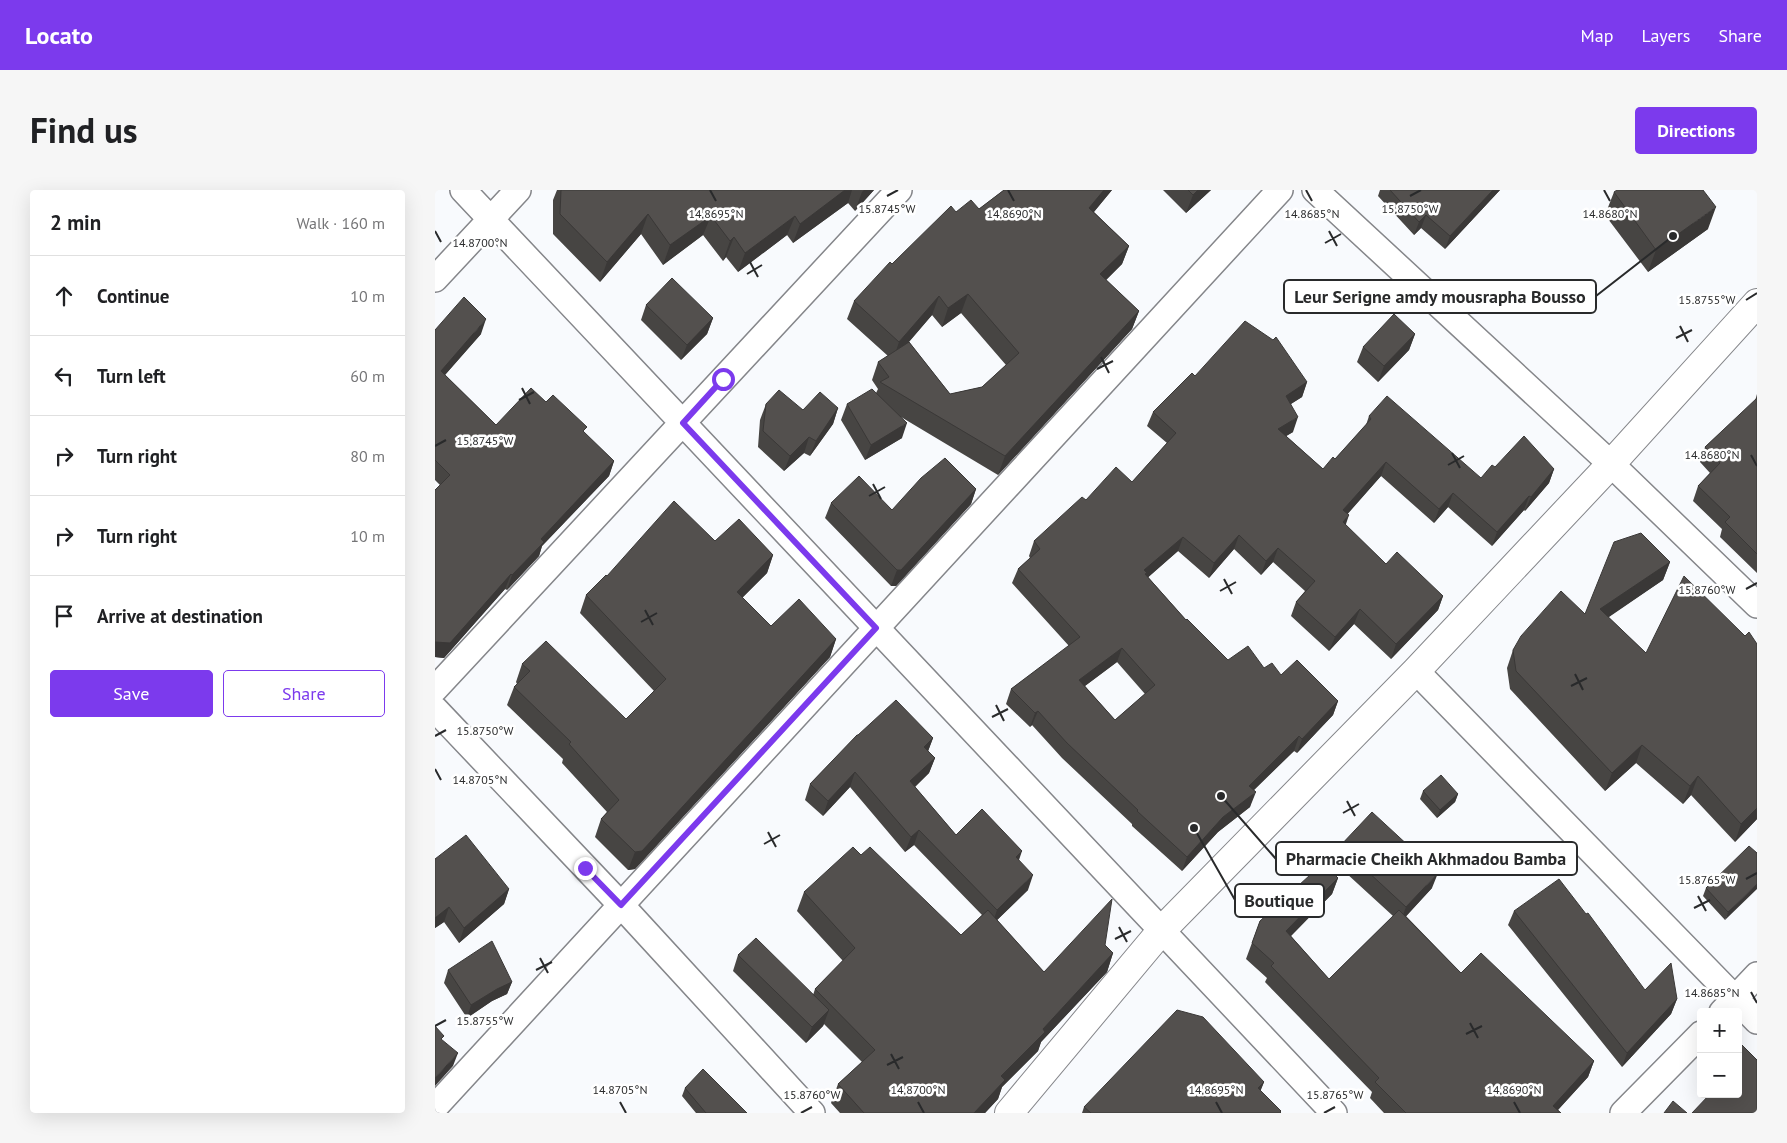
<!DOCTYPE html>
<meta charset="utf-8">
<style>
:root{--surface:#fff;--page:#f6f6f6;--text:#202124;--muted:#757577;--line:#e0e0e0;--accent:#7c3aed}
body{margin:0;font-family:"PT Sans",sans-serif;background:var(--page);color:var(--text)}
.controls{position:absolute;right:15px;bottom:15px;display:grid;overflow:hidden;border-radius:5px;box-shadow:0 5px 20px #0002}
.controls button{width:45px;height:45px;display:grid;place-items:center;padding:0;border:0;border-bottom:1px solid var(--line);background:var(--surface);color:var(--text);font:25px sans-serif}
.stop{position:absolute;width:15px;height:15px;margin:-11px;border:4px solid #7c3aed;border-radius:50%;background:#fff}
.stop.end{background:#7c3aed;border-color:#fff;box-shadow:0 1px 5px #0008}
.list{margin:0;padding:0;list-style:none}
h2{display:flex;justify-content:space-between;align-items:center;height:65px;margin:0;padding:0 20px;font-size:21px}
h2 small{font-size:16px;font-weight:400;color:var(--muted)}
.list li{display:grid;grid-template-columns:32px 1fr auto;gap:15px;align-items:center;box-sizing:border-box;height:80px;padding:0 20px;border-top:1px solid var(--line)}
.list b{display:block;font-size:19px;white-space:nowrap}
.list em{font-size:16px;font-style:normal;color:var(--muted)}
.actions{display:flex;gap:10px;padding:15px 20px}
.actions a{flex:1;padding:11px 0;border:1px solid var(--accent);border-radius:5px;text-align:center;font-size:18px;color:var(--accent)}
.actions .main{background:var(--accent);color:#fff}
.icon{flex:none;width:28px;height:28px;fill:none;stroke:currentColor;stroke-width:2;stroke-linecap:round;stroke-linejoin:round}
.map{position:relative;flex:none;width:1322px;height:923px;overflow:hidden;border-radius:5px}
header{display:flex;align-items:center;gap:30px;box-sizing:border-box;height:70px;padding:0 25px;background:var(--accent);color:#fff}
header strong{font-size:24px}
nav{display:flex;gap:28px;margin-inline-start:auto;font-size:18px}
.intro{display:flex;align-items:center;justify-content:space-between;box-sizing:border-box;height:120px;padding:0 30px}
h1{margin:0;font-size:35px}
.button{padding:12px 22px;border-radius:5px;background:var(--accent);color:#fff;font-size:18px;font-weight:700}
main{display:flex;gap:30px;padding:0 30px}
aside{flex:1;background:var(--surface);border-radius:5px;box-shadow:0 5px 20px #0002}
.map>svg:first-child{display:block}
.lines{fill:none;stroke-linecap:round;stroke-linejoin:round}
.minor-casing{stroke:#85868a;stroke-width:28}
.tertiary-casing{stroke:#85868a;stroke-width:30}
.minor{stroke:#fff;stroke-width:25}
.tertiary{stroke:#fff;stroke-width:28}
.wall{fill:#474543;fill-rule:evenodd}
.shaded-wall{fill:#3a3837}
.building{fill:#53504e;stroke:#3a3837;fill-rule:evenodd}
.route{stroke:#7c3aed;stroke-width:6}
.ticks{fill:none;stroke:#292a2b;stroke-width:2}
.ticks-label{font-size:12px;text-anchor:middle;fill:#292a2b;stroke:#fff;stroke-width:5;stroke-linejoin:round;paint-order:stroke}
.leader{fill:none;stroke:#292a2b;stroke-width:2}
.callout-dot{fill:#292a2b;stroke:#fff;stroke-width:2}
.callout{fill:#fff;stroke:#292a2b;stroke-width:2}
.callout-label{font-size:18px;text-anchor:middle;font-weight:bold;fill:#292a2b}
</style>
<header>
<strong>Locato</strong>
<nav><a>Map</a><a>Layers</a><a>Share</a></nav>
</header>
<div class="intro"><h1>Find us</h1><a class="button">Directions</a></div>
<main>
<aside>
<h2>2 min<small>Walk · 160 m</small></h2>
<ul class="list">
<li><svg class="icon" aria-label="ahead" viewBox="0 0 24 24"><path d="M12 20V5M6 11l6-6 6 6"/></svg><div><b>Continue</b></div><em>10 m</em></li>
<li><svg class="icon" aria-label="left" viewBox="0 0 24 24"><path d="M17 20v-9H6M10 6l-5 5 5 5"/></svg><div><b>Turn left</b></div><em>60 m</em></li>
<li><svg class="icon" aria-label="right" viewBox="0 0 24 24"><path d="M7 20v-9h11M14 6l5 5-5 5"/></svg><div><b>Turn right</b></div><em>80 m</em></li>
<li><svg class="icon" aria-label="right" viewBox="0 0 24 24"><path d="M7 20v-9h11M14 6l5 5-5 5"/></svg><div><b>Turn right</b></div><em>10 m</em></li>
<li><svg class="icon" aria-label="arrive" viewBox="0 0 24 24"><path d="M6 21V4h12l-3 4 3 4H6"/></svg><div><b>Arrive at destination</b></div></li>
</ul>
<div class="actions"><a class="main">Save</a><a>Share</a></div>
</aside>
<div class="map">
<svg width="1322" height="923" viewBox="0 0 1322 923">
<rect width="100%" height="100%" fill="#f8fafd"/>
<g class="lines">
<defs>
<path id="minor" d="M28 0 899 923
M880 0 1176 274 1322 415
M0 89 83 0
M981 481 1322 831
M0 499 464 0
M0 519 186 715 377 923
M1287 822 1322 785
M0 917 845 0
M1188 923 1266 844"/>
<path id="tertiary" d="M574 923 727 740 981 481 1176 274 1322 113"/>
</defs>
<use href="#minor" class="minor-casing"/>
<use href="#tertiary" class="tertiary-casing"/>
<use href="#minor" class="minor"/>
<use href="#tertiary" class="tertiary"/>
</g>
<path class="wall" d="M122 0H439L420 21 413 13 358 53 352 45 303 82 291 67 288 71 268 45 228 75 206 44 165 92 118 44V10Z
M569 0H677L659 22 694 56 687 74 671 90 704 121 697 139 563 285 466 227 467 248 430 270 406 230 412 214 441 203 443 199 437 190 443 172 453 166 412 129 419 111 457 74 521 22 544 19ZM526 123 571 175 547 197 515 204 474 152 497 125 507 137Z
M728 0H776L751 23Z
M945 0H1065L1010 59 986 38 979 45 943 6Z
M1179 2 1273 39 1213 82 1170 25Z
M211 115 278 128 272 144 246 170 206 130Z
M0 140 46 144 10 185 61 235 111 212 149 243 179 271 174 286 107 356 104 366 72 400 70 399 9 468 0 467V300L5 295 0 290Z
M980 144 974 160 943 192 922 172 928 157Z
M760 186 872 192 867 207 856 214 858 242 851 246 888 279 900 269 931 235 934 226 1046 288 1060 277 1119 279 1114 293 1090 321 1089 320 1057 356 1013 317 999 333 946 286 912 324 910 335 951 374 1008 406 1003 420 956 469 919 434 894 461 856 426 861 412 870 401 838 372 826 385 799 359 774 388 743 361 713 387 751 430 793 470 829 478 903 511 898 525 862 563 859 561 818 600 815 617 783 642 747 681 697 636V634L627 568 597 535 595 537 571 514 576 499 634 456 577 393 583 379 595 368 594 366 599 351 651 310 697 292 732 253 712 236 718 222ZM682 472 710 504 680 530 650 496Z
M1322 204V383L1285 347 1287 339 1258 311 1263 296 1275 283 1265 272 1270 257 1320 211Z
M331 214 368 220 403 218 398 234 375 266 369 263 349 281 323 257 325 230Z
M541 299 536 314 461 396H456L390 328 396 313 457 320Z
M280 351 338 365 332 383 307 408 336 436 401 449 395 467 200 679 193 680 160 647 166 629 172 622 127 573 128 569 72 515 79 497 82 494 81 492 87 474 191 529 219 501 145 423 151 405 172 386Z
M1235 372 1228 390 1173 427 1211 463 1310 446 1322 454V629L1300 652 1256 605 1248 614 1201 573 1170 601 1075 499 1072 478 1078 460 1150 424Z
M423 545 498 548 493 561 500 568 494 583 480 597 521 645 584 671 593 700 562 730 609 782 670 755 678 763 672 782 606 852 603 861 567 897 563 909 550 923H405L396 913 403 894 427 872 389 834 388 836 371 853 298 781 303 765 378 805 380 799 408 771 362 721 369 702 426 665 526 745 547 725 479 655 470 662 415 597 388 626 370 610 375 594Z
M988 601 1023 604 1020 612 1002 628 985 609Z
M905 656 997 698 971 726 1026 783 1159 871 1153 887 1123 920 1126 923H949L935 908 937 902 830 792 832 788 811 769 825 731 903 688 897 704 856 746 894 789 958 726 899 672Z
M1322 663 1290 730 1268 706 1271 698Z
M0 669 74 699 69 714 24 753 9 732 0 738Z
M1079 721 1210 800 1242 809 1236 824 1187 877 1073 735Z
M13 780 77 792 72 804 57 811 32 828 9 793Z
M829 892 825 901 846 923H647L649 917Z
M250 898 312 923H261L247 906Z"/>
<path class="shaded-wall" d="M410 0H417L413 13 358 53 365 34Z
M429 0H439L420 21 427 2Z
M669 0H677L647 36 654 18Z
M763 0H776L751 23 758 5Z
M1058 0H1065L1010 59 1015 46Z
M1281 17 1273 39 1213 82 1221 60Z
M213 24 206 44 165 92 172 72Z
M991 25 986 38 979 45 984 32Z
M276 26 268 45 228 75 235 55Z
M360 26 352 45 303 82 310 63Z
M299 47 291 67 288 71 295 51Z
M694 56 687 74 658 103 665 84Z
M533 104 526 123 507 137 513 118Z
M504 106 497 125 458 170 464 152Z
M704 121 697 139 563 285 570 266Z
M278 128 272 144 246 170 252 155Z
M51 129 46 144 1 195 6 181Z
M980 144 974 160 943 192 949 176Z
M872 192 867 207 846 220 851 206Z
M403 218 398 234 375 266 381 251Z
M863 227 858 242 838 254 843 239Z
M472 233 467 248 430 270 436 255Z
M374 247 369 263 349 281 355 266Z
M179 271 174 286 107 356 104 366 72 400 77 385 106 349Z
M951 272 946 286 903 335 908 320Z
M1119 279 1114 293 1090 321 1096 307Z
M541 299 536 314 461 396H456L462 380Z
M1018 303 1013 317 999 333 1004 319Z
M1094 306 1089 320 1057 356 1062 342Z
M914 325 909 340 908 332Z
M804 345 799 359 774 388 779 373Z
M748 347 743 361 709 391V380Z
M843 358 838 372 826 385 831 371Z
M338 365 332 383 295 420 302 402Z
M1235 372 1228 390 1158 438 1165 419Z
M76 384 70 399 9 468 0 467V452Z
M1008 406 1003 420 956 469 961 454Z
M925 419 919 434 894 461 900 447Z
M401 449 395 467 200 679 193 680 200 662Z
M687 458 682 472 639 504 644 490Z
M903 511 898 525 862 563 867 549Z
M603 521 597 535 595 537 600 523Z
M864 546 859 561 809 610 814 596Z
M498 548 492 564 489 557Z
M1207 555 1201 573 1170 601 1177 583Z
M500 568 494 583 469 607 475 591Z
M420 582 415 597 388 626 393 611Z
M1263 586 1256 605 1248 614 1255 596Z
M821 602 815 617 783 642 747 681 752 667 788 627Z
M1023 604 1020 612 1002 628 1005 620Z
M1322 618V629L1300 652 1306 634Z
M484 640 479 655 470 662 476 647Z
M587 661 582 676 581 667Z
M1003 683 997 698 965 733 971 717Z
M598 685 593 700 557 735 562 720Z
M903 688 897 704 845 757 851 741Z
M1322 694V699L1290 730 1293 722Z
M74 699 69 714 24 753 29 738Z
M14 717 9 732 0 738V728Z
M678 763 672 782 606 852 603 861 567 897 563 909 550 923H539L566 886 608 839Z
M77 792 72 804 57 811 32 828 36 815 62 799Z
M1242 809 1236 824 1187 877 1192 863Z
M394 820 388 836 371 853 377 837Z
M23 863 18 876 0 896V888Z
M1159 871 1153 887 1120 923 1118 916Z
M829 892 822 910 823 898Z"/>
<path class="building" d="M126 0H410L365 34 360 26 310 63 299 47 295 51 276 26 235 55 213 24 172 72 125 24Z
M569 0H669L654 18 694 56 665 84 704 121 570 266 445 192 454 187 443 172 474 152 515 204 547 197 584 163 533 104 513 118 504 106 464 152 419 111 455 72 457 74 516 16 521 22 536 10 544 19Z
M753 0H763L758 5Z
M955 0H1058L1015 46 991 25 984 32Z
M1182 0H1268L1281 17 1221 60 1179 2Z
M237 88 278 128 252 155 211 115Z
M29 107 51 129 6 181 61 235 96 198 111 212 118 205 152 237 148 241 179 271 106 349 109 352 77 385 76 384 15 453 0 452V300L15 285 0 270V140Z
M959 124 980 144 949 176 928 157Z
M810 131 838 150 841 147 872 192 851 206 863 227 843 239 888 279 898 267 900 269 936 229 934 226 952 206 1046 288 1057 275 1060 277 1089 246 1119 279 1096 307 1094 306 1062 342 1018 303 1004 319 951 272 908 320 914 325 908 332 951 374 962 362 1008 406 961 454 925 419 900 447 861 412 880 391 843 358 831 371 804 345 779 373 748 347 709 380 712 383 710 384 751 430 752 429 793 470 813 456 829 478 837 473 846 485 862 470 903 511 867 549 864 546 814 596 821 602 788 627 752 667 702 621 703 620 632 553 603 521 600 523 576 499 645 447 583 379 605 359 599 351 647 307 651 310 681 277 697 292 741 243 718 222 757 183 760 186ZM687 458 720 495 680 530 644 490Z
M437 199 472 233 436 255 412 214Z
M344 200 368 220 385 202 403 218 381 251 374 247 355 266 328 241 331 214Z
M1322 208V364L1290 332 1295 327 1263 296 1285 273 1270 257Z
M510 268 541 299 466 380H462L396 313 424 286 457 320 486 288Z
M239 311 280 351 304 329 338 365 302 402 336 436 364 409 401 449 207 661 200 662 166 629 184 610 134 554 136 552 79 497 95 481 87 474 111 451 191 529 231 489 151 405 171 385 172 386Z
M1206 343 1235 372 1165 419 1211 463 1249 386 1310 446 1314 442 1322 454V618L1306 634 1263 586 1255 596 1207 555 1177 583 1081 481 1078 460 1086 446 1126 401 1150 424 1179 352Z
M461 510 498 548 489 557 500 568 475 591 521 645 547 619 587 661 581 667 598 685 562 720 484 640 476 647 420 582 393 611 375 594 422 545H423Z
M1006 585 1023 604 1005 620 988 601Z
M937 622 1003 683 971 717 905 656Z
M31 645 74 699 29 738 14 717 0 728V669Z
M1314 656 1322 663V694L1293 722 1271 698Z
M418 657 426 665 435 657 526 745 553 720 609 782 677 709 670 755 678 763 608 839 610 842 566 886 570 890 539 923H429L403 894 440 860 380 799 420 758 369 702Z
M888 673 903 688 851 741 894 789 964 720 1026 783 1046 763 1159 871 1118 916 1126 923H971L940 892 944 888 836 776 839 773 817 753 825 731Z
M1124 689 1151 724 1153 723 1210 800 1236 773 1242 809 1192 863 1079 721Z
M321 748 394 820 377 837 303 765Z
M57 751 77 792 62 799 36 815 13 780Z
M742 820 768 827 829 892 823 898 846 921 845 922 846 923H656L649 917Z
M0 836 9 846 6 849 23 863 0 888Z
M1306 854 1322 870V923H1257L1275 904H1303V857Z
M268 879 312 923H271L250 898Z
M1238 911 1252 923H1229Z"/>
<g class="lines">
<path class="route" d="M150 678 186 715 441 438 248 233 288 189"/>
</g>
<path class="ticks" d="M275 0 281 11M573 0 579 11M871 0 877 11M1169 0 1175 11M452 6 463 0M975 6 986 0M0 41 6 52M894 41 902 56M890 53 906 44M315 72 323 87M312 84 327 75M1311 110 1322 103M1245 136 1253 152M1241 148 1257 140M666 167 674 183M662 179 678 171M87 198 95 214M84 210 99 202M0 256 11 250M1017 263 1025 278M1316 265 1322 276M1013 275 1029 266M438 294 446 309M434 306 450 297M789 389 797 404M1311 399 1322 393M785 401 801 392M210 420 218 435M206 432 222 423M1140 484 1148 500M1136 496 1152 488M561 515 569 531M557 527 573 519M0 546 11 540M0 579 6 590M912 611 920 626M908 623 924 614M333 642 341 657M329 654 345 645M1311 689 1322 683M1263 706 1271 721M1259 718 1275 710M684 737 692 752M680 749 696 741M105 768 113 783M101 780 117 772M1316 802 1322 813M1035 833 1043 848M0 836 11 830M1031 844 1047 836M456 864 464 879M452 875 468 867M185 912 191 923M483 912 489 923M781 912 787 923M1079 912 1085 923M366 923 377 917M889 923 900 917"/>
<g class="ticks-label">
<text x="452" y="23">15.8745°W</text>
<text x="975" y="23">15.8750°W</text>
<text x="281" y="28">14.8695°N</text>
<text x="579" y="28">14.8690°N</text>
<text x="877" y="28">14.8685°N</text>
<text x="1175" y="28">14.8680°N</text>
<text x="45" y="57">14.8700°N</text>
<text x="1272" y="114">15.8755°W</text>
<text x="50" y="255">15.8745°W</text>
<text x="1277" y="269">14.8680°N</text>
<text x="1272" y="404">15.8760°W</text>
<text x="50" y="545">15.8750°W</text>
<text x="45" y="594">14.8705°N</text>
<text x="1272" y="694">15.8765°W</text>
<text x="1277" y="807">14.8685°N</text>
<text x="50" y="835">15.8755°W</text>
<text x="185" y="904">14.8705°N</text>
<text x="483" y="904">14.8700°N</text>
<text x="781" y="904">14.8695°N</text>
<text x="1079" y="904">14.8690°N</text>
<text x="377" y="909">15.8760°W</text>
<text x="900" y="909">15.8765°W</text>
</g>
<path class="leader" d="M1238 46L1161 106M786 606L841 669M759 638L800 710"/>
<g class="callout-dot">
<circle cx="1238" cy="46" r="5"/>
<circle cx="786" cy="606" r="5"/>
<circle cx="759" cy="638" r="5"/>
</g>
<g class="callout">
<rect x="849" y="90" width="312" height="33" rx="5"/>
<rect x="841" y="652" width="301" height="33" rx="5"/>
<rect x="800" y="694" width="89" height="33" rx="5"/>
</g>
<g class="callout-label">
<text x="1005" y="113">Leur Serigne amdy mousrapha Bousso</text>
<text x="991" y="675">Pharmacie Cheikh Akhmadou Bamba</text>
<text x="844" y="717">Boutique</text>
</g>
</svg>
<div class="controls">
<button>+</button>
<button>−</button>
</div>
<div class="stop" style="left:288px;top:189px"></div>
<div class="stop end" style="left:150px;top:678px"></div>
</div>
</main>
